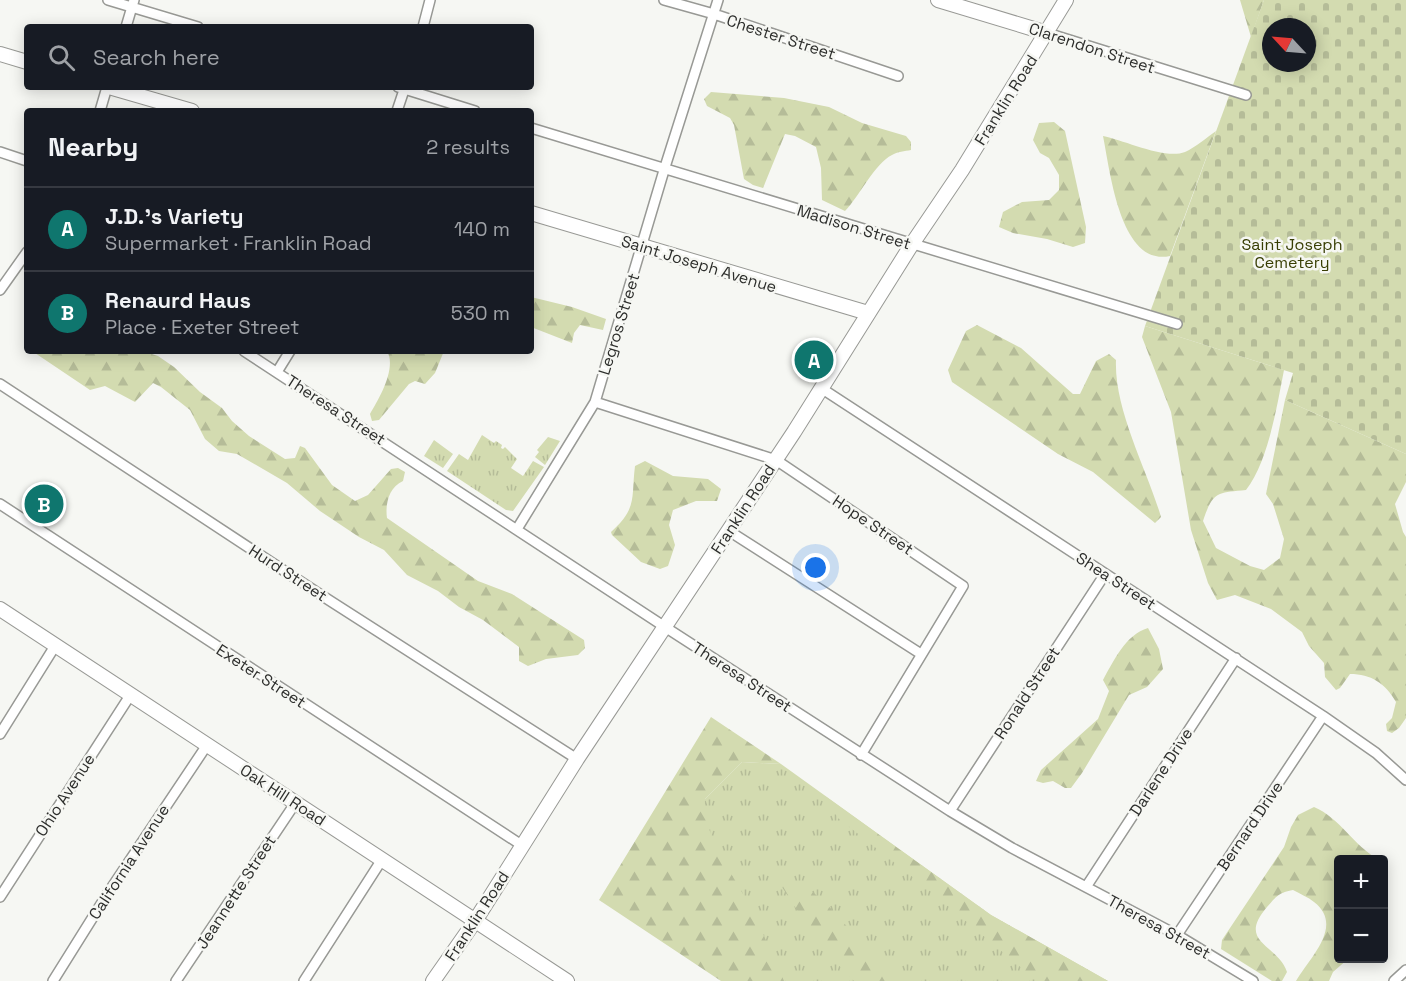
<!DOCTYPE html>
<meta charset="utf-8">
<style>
:root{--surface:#171b24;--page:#242831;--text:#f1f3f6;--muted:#9ea1a6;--line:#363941;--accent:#0f766e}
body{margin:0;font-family:"Space Grotesk",sans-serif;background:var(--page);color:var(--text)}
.controls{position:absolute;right:18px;bottom:18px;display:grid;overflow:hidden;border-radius:6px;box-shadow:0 3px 15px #0003}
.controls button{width:54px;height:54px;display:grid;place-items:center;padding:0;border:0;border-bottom:2px solid var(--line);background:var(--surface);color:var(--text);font:30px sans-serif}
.compass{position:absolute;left:1262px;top:18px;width:54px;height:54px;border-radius:50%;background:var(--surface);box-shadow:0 3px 15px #0003;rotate:296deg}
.you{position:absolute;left:816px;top:568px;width:21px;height:21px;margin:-15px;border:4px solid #fff;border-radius:50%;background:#1a73e8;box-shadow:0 0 0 9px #1a73e833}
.badge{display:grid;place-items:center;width:39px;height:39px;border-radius:50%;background:var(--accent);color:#fff;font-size:20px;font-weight:700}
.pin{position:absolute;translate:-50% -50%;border:3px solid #fff;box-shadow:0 2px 6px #0006}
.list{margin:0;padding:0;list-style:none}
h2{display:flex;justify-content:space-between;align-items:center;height:78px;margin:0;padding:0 24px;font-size:26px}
h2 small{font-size:20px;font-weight:400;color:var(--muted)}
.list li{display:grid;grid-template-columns:39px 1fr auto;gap:18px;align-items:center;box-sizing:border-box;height:84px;padding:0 24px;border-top:2px solid var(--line)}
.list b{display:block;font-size:22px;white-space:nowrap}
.list p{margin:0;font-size:20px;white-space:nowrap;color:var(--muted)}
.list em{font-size:20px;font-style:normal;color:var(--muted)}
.icon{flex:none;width:33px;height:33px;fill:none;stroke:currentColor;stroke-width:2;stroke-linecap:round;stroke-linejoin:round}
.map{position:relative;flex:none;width:1406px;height:981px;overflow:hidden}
.search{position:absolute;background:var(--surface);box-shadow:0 3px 15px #0003;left:24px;top:24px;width:510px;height:66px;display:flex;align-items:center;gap:15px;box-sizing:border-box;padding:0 21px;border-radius:6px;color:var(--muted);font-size:22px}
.panel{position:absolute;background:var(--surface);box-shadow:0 3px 15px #0003;left:24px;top:108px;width:510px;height:246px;border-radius:6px}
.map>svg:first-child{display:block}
.grass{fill:url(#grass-tufts)}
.forest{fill:url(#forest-firs)}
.cemetery{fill:url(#cemetery-stones);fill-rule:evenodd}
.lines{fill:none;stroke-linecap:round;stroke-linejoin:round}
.street-casing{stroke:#989995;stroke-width:12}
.secondary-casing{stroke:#989995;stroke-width:16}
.street{stroke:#fff;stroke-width:9}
.secondary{stroke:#fff;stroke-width:14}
.labels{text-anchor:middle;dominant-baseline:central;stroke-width:5;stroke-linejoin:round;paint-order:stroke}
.street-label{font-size:16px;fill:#2d2e2c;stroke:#f6f7f3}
.park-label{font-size:16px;fill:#383e04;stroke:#f6f7f3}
</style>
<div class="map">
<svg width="1406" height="981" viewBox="0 0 1406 981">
<defs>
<pattern id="grass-tufts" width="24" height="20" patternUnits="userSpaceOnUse" patternTransform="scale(1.5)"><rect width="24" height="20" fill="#d3dbb0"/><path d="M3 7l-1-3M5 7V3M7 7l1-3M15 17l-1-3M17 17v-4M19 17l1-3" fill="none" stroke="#b5bc98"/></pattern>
<pattern id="forest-firs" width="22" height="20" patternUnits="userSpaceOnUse" patternTransform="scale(1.5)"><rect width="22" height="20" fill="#d3dbb0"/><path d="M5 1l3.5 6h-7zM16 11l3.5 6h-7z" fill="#b5bc98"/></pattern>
<pattern id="cemetery-stones" width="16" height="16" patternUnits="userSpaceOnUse" patternTransform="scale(1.5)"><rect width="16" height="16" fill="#d3dbb0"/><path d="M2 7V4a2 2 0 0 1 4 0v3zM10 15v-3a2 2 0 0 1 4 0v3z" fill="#b5bc98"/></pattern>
</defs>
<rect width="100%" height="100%" fill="#f6f7f3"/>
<path class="grass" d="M482 435 494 443 496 441 502 445 501 448 503 449 505 447 517 459 511 468 523 476 533 461 544 467 513 511 506 510 447 471 459 454 468 460Z
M548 437 560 441 545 465 535 457 539 452 537 450Z
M434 440 453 454 443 468 424 456Z
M742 762 781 764 991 915 1108 981H759L695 809Z"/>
<path class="forest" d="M1240 0H1264L1251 37Z
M711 92 784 98 829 107 862 123 906 136 911 142V150C905 151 897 152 892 155 875 163 859 197 845 211L822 200 821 168 816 147 795 136 785 134 763 188 753 185 744 179 734 125 730 118 707 106 704 99Z
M1054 122 1065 131 1086 227 1085 243 1073 247 1047 239 1013 233 999 227 1003 212 1022 202 1049 200 1059 190V175L1049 158 1040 153 1033 140 1039 123Z
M1216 131 1170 256C1120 267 1110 170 1103 136 1124 140 1165 160 1185 152 1196 147 1206 138 1216 131Z
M531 297 572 307 606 319 603 330 580 325 574 333 572 343 531 327Z
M977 325 1021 348 1073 394H1080L1096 361 1109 354 1116 360C1114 410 1147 469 1161 517L1155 523 1093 472 1058 454 952 382 948 370 966 331Z
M1145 326 1284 370C1277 406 1268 462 1246 490 1217 493 1213 491 1203 521L1216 548 1250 566 1264 570 1280 558 1284 539 1273 504 1266 494 1285 400 1406 454V482L1395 504 1403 532 1406 537V718L1399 728 1392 733 1387 731 1386 724 1392 718 1396 702C1385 683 1371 674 1350 674L1340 688 1336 690 1325 677 1324 663 1309 646 1302 632 1271 609 1235 595 1217 600 1208 583 1191 530 1171 412 1142 337Z
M32 351H142L158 356 174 367 200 392 222 408 232 421 249 436 285 459 295 458 300 446 305 448 332 485 355 501 368 495 391 469 398 468 405 472 403 481C389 487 385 504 387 518L478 581 512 594 584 640 585 648 578 655 546 659 528 666 519 661V647L483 620 459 607 438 591 407 575 384 550 359 537 320 511 287 483 237 454 219 451 205 439 190 410 161 387 153 383 135 402 105 386 90 390Z
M387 351H444L435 373 425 384 415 381 409 384 379 420 372 421 370 414C379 399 397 368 387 351Z
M645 461 673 476 708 479 721 489 717 501H696L673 510 669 525 675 545 668 566 660 569 641 562 612 535 611 532C638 508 631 497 635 466Z
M1148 628 1159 649 1163 669 1147 687 1129 695 1082 773 1071 788H1065L1053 781 1043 783 1036 781 1041 770 1098 719 1109 691 1103 680C1113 662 1126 634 1148 628Z
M711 717 781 764 742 762 705 799C703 836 730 869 747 901 760 926 772 954 784 981H721L599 900Z
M825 796 991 915 1108 981H1037L929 890 838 818Z
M1314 807C1340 818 1354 846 1378 859L1338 860V958L1348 959 1333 972 1329 981H1296C1309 958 1345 926 1314 902 1308 897 1300 894 1293 890 1278 893 1277 896 1267 907 1236 943 1278 944 1287 972L1282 981H1272L1221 949 1222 940 1284 847 1291 827 1298 815Z
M784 880C817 882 850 932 872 956 880 965 891 973 900 981H854L822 948 782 887Z"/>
<path class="cemetery" d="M1264 0H1406V454L1285 400 1293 373 1145 326ZM1271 27H1307V63H1271Z"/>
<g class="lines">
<defs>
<path id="street" d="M108 0 198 27
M664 0 714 14 898 76
M126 27 134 0
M423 27 430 0
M1047 33 1246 95
M398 87 475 111
M100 111 107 87
M397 111 405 87
M531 128 1177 324
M0 152 27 161
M0 290 27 252
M244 351 665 627 950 811 1012 848 1177 935 1253 981
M277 372 290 351
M0 384 321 595 577 759
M821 388 1323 716 1376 753 1406 780
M595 402 776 460 963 586 861 755
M0 504 523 846
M517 529 595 402 665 167 718 0
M729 531 921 654
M0 734 55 646
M950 811 1105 574
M1086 887 1236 658
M0 897 131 694
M1177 935 1323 716
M53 981 108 893 207 745
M176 981 296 802
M304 981 381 861
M1394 981 1406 970"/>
<path id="secondary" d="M938 0 1047 33
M0 54 27 62
M109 87 192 111
M531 213 868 313
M0 609 567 981
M433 981 475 921 577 759 794 432 912 244 962 170 1066 0"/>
</defs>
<use href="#street" class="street-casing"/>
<use href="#secondary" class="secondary-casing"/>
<use href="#street" class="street"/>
<use href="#secondary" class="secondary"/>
</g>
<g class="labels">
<g class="street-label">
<text transform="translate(781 37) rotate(18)">Chester Street</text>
<text transform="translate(1092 48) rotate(18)">Clarendon Street</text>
<text transform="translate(1006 100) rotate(-58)">Franklin Road</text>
<text transform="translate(854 227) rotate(17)">Madison Street</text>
<text transform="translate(699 264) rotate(17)">Saint Joseph Avenue</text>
<text transform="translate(619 324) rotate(-73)">Legros Street</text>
<text transform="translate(336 410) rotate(33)">Theresa Street</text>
<text transform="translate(743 509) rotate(-57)">Franklin Road</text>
<text transform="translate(873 525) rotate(34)">Hope Street</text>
<text transform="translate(288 573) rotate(33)">Hurd Street</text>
<text transform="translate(1116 581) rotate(33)">Shea Street</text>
<text transform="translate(261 676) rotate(33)">Exeter Street</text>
<text transform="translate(742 677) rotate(33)">Theresa Street</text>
<text transform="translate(1027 693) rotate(-57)">Ronald Street</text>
<text transform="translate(1161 772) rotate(-57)">Darlene Drive</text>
<text transform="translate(65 795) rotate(-57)">Ohio Avenue</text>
<text transform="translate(283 795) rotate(33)">Oak Hill Road</text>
<text transform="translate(1250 826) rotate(-56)">Bernard Drive</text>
<text transform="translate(129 862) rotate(-57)">California Avenue</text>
<text transform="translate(236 892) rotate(-57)">Jeannette Street</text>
<text transform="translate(477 916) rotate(-57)">Franklin Road</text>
<text transform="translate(1159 927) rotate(29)">Theresa Street</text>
</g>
<g class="park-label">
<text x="1292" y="244">Saint Joseph<tspan x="1292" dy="18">Cemetery</tspan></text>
</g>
</g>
</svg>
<div class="controls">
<button>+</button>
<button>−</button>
</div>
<svg class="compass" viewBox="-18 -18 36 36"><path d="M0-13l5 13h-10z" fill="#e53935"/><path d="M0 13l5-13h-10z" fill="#9ea1a6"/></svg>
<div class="you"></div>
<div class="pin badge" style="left:814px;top:360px">A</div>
<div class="pin badge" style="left:44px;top:504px">B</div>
<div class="search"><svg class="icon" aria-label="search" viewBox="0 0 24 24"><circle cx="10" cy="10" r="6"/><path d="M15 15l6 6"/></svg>Search here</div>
<section class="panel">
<h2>Nearby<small>2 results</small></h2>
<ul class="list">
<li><span class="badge">A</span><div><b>J.D.'s Variety</b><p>Supermarket · Franklin Road</p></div><em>140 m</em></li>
<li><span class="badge">B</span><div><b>Renaurd Haus</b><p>Place · Exeter Street</p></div><em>530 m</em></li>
</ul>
</section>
</div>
